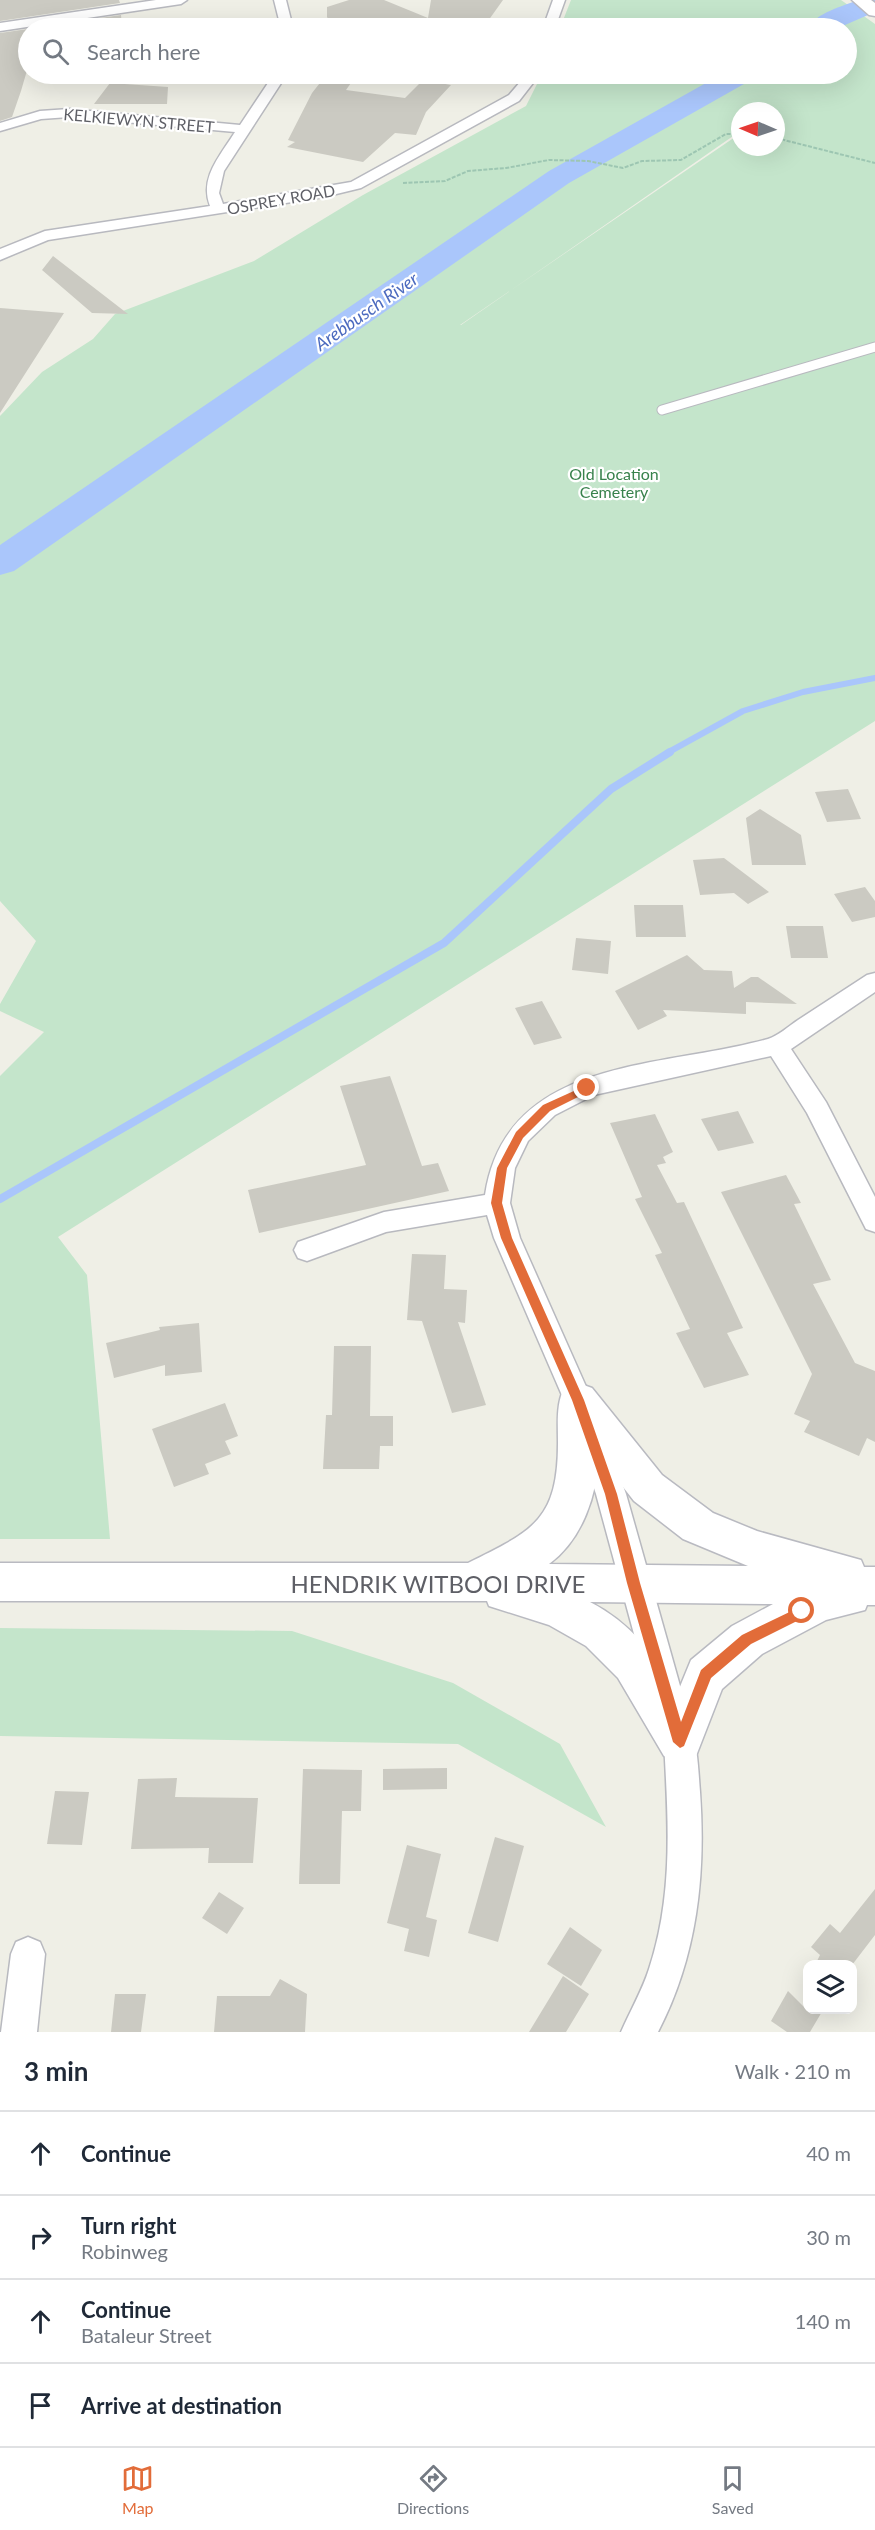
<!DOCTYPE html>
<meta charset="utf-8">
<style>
:root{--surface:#fff;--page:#f6f6f7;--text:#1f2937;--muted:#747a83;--line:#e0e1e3;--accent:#e26c39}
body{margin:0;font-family:Lato,sans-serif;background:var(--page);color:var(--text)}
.controls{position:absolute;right:18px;bottom:18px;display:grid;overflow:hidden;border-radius:12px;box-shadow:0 6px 24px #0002}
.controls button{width:54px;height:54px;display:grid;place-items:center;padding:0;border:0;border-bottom:2px solid var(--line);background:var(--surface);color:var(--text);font:30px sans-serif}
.compass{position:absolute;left:731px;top:102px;width:54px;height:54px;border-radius:50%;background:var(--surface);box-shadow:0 6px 24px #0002;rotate:272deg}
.stop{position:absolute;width:18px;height:18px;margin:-14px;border:4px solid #e26c39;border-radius:50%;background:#fff}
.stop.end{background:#e26c39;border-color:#fff;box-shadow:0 2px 6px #0008}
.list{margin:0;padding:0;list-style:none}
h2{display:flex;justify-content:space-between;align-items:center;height:78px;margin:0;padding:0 24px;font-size:26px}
h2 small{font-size:20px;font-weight:400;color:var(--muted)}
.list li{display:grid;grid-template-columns:39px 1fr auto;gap:18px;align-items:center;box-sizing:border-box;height:84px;padding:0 24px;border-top:2px solid var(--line)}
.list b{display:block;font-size:22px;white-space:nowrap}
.list p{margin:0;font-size:20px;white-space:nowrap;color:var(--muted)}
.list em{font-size:20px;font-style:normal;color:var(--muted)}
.icon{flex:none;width:33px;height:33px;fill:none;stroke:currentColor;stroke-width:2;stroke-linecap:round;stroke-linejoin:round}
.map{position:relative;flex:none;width:875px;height:2032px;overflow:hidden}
.search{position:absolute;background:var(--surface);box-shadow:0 6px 24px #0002;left:18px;right:18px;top:18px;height:66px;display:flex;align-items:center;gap:15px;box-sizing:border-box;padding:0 21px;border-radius:33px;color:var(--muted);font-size:22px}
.sheet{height:414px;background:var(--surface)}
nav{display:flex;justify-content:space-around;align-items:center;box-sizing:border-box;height:84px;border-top:2px solid var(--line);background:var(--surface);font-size:16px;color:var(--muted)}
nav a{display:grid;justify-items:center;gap:3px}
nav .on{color:var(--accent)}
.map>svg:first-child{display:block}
.green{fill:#c4e5cb;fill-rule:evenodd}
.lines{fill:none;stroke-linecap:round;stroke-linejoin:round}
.stream-far1{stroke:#aac6fb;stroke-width:6}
.stream{stroke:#aac6fb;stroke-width:8}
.river{fill:#aac6fb;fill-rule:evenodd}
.building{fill:#cbcac2}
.lane-casing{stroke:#b8b9bf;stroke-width:11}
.street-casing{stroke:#b8b9bf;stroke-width:3}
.secondary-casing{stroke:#b9bac1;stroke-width:3}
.path{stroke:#9dc6b2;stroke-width:2;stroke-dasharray:4 1.5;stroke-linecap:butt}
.lane{stroke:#fff;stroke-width:9}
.street{fill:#fff;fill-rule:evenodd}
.secondary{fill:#fff;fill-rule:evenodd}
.route{fill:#e26c39}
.labels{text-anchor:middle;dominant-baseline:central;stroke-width:4.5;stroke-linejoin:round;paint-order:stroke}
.far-street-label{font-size:16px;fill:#5e5f66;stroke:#fff}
.far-park-label{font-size:16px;fill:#38824c;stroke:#fff}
.far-water-label{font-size:18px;font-style:italic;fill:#4c6abf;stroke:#fff}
.near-street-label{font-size:24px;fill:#5e5f66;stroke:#fff}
</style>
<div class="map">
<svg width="875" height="2032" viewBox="0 0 875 2032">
<rect width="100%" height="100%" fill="#efefe6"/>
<path class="green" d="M571 0H841L875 24V721L58 1237 87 1275 110 1539H0V1076L44 1032 0 1011V1004L36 941 0 901V416L42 372 93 339 115 314 254 261 363 195 526 106 542 74H846V28H560ZM740 111H776V147H740ZM736 134 738 135 460 325H461Z
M0 1628 292 1631 453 1683 560 1744 606 1827 458 1744 0 1736Z"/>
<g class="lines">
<path class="stream-far1" d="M667 753 743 711 803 692 875 678"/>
<path class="stream" d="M0 1199 444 943 611 789 670 752"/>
<path class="river" d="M859 0H875V12L838 28H807C817 13 842 6 859 0Z
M722 74H755L751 80 569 183 14 571 0 575V545L549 171Z"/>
</g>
<path class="building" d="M0 0H119L120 3 0 21Z
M349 0H384L428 18 431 0H503L483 28 444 25H371L369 28 332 26 327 17V7Z
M121 15 122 28H32Z
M28 29V67L21 91 12 117 0 121V33Z
M327 74 351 75 348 80H353L346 90 405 98 423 80 451 85 426 112 416 135 395 133 363 162 287 147 295 142 288 140 312 93Z
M110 83 168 87 167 104H94Z
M53 256 128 314 92 313 42 270Z
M0 308 64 313 0 413Z
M848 789 861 819 827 822 815 792Z
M760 809 801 835 806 865H752L746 818Z
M724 858 769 892 748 904 734 893 700 895 693 860Z
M865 887 875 901V917L852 922 834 894Z
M634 905H683L686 937H636Z
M786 926H823L828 958H791Z
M576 938 611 941 608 974 572 970Z
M687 955 704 970 732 971 734 988 751 977H758L797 1004 746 1002V1014L663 1010 667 1016 638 1030 615 991Z
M542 1001 562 1038 534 1045 515 1008Z
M390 1076 422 1166 438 1163 449 1191 259 1233 248 1190 366 1165 340 1086Z
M738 1111 754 1143 718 1151 701 1119Z
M655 1114 673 1152 663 1157 666 1163 657 1165 677 1203 684 1202 743 1328 727 1333 749 1375 704 1388 676 1333 690 1329 655 1255 662 1253 635 1199 642 1197 610 1123Z
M786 1175 801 1203 794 1204 831 1280 813 1284 855 1363 875 1371V1442L867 1438 859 1456 804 1432 810 1421 794 1414 812 1374 721 1192Z
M412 1254 446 1255 444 1289 467 1290 465 1323 458 1322 486 1405 452 1413 422 1321 407 1320Z
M199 1323 202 1372 165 1376V1365L114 1378 106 1343 160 1330 159 1327Z
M334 1346H371L370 1416H393V1446H380L379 1469H323L326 1415H332Z
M225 1403 238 1436 225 1441 231 1454 205 1464 209 1474 174 1487 152 1429Z
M447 1768V1789L383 1790V1769Z
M303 1769 362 1770 361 1811H342L340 1884H299Z
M177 1778 175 1797 258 1798 253 1863H208L209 1848 131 1849 138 1779Z
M55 1791 89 1792 82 1845 47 1844Z
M495 1837 524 1846 498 1942 468 1933Z
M407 1845 441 1854 426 1917 437 1920 429 1957 404 1951 409 1929 387 1923Z
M875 1889V1935L852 1965H815L820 1955 811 1947 830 1924 840 1933Z
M219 1892 244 1908 227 1934 202 1918Z
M570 1927 602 1950 581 1986 547 1964Z
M563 1976 589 1994 566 2032H529Z
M280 1979 307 1994 305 2032H214L217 1996H270Z
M788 1991 807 2010H823L810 2032H787L771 2021Z
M115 1994H146L141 2032H111Z"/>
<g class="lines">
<defs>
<path id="lane" d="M662 410 875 347"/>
<path id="street" d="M156 0H187L181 4 0 31V23Z
M274 0H286L293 28H281Z
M553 0H565L555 28H543Z
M274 74H287L224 171 219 193 223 204 351 182 509 95 527 74H540L519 101 361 188 324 197 48 240 0 260V249L45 231 210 206C199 178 220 156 235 132L69 117 41 119 0 131V123L40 111 69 109 240 125Z
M875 973V992L791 1049 826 1102 875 1197V1232L866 1229 807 1113 771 1056 594 1095 555 1115 528 1141 515 1168 510 1203 520 1238 592 1400 626 1494 682 1693 677 1704 666 1708 655 1704 650 1693 596 1494 564 1400 494 1238 487 1215 386 1232 307 1261 298 1258 294 1250 298 1242 384 1212 485 1195C506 1056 662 1069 768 1039 778 1036 789 1026 798 1020 821 1005 844 990 867 975Z
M677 1716 688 1721C698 1744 698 1768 700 1792 706 1876 697 1957 658 2032H621C630 2011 642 1991 649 1969 674 1893 668 1819 664 1741L661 1732 666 1721Z
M28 1937 40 1942 45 1954 37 2032H1L11 1954 16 1942Z"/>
<path id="secondary" d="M852 0H871L875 3V16L869 15Z
M578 1383 592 1388 662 1475 713 1513 757 1531 861 1560 864 1567H875V1605H867L865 1610 826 1620 762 1654 722 1689 696 1756 680 1763 664 1756 618 1678 586 1646 549 1625 489 1606 487 1601H0V1563H468C532 1531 558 1521 558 1443 558 1424 556 1405 564 1388ZM598 1455 634 1501 683 1539 748 1566 549 1564C582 1540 598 1494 598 1455ZM590 1602 773 1604 732 1626 691 1660 677 1694C655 1655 631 1623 590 1602Z"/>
</defs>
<use href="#lane" class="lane-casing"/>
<use href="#street" class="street-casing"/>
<use href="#secondary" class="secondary-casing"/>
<path class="path" d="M776 138 875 163
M403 183 445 181 468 171 506 168 549 160 588 161 623 168 642 161 681 160 726 134H740"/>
<use href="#lane" class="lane"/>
<use href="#street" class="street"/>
<use href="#secondary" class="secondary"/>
</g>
<path class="route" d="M587 1085 592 1088 590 1091 550 1111 523 1138 507 1168 502 1203 512 1238 584 1400 617 1494 640 1583 681 1722 701 1670 742 1635 802 1606 808 1611 807 1616 751 1644 711 1678 684 1746 680 1748 673 1742 627 1583 605 1494 572 1400 501 1238 491 1203 497 1168 516 1132 543 1105Z"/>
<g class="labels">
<g class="far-street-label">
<text transform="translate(139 120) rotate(5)">KELKIEWYN STREET</text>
<text transform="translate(281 199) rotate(-10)">OSPREY ROAD</text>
</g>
<g class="far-park-label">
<text x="614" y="473">Old Location<tspan x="614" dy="18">Cemetery</tspan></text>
</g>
<g class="far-water-label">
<text transform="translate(366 311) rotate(-35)">Arebbusch River</text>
</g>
<g class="near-street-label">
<text x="438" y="1583">HENDRIK WITBOOI DRIVE</text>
</g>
</g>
</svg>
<div class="controls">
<button><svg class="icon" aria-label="layers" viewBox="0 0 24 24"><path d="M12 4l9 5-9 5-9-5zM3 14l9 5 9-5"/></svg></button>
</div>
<svg class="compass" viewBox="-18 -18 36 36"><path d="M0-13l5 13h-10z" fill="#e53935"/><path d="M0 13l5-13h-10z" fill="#747a83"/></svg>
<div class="stop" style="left:802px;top:1611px"></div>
<div class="stop end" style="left:587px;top:1088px"></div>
<div class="search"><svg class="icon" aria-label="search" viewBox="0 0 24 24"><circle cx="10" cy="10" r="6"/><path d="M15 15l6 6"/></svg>Search here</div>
</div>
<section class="sheet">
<h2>3 min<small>Walk · 210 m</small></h2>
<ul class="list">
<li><svg class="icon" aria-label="ahead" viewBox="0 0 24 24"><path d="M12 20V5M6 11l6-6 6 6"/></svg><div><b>Continue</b></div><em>40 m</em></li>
<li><svg class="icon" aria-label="right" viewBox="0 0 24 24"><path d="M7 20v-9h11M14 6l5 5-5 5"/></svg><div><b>Turn right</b><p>Robinweg</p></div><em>30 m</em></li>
<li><svg class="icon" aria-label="ahead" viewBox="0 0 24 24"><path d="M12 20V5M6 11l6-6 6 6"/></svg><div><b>Continue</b><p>Bataleur Street</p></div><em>140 m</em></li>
<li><svg class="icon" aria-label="arrive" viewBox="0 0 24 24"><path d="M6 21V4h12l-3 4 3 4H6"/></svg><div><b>Arrive at destination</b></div></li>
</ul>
</section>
<nav>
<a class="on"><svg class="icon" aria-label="map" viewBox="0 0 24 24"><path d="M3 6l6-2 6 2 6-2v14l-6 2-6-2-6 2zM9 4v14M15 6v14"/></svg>Map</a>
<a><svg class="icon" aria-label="directions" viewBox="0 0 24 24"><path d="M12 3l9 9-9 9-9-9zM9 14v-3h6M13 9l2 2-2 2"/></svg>Directions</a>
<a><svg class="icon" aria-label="saved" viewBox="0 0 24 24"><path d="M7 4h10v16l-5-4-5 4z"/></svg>Saved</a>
</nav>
